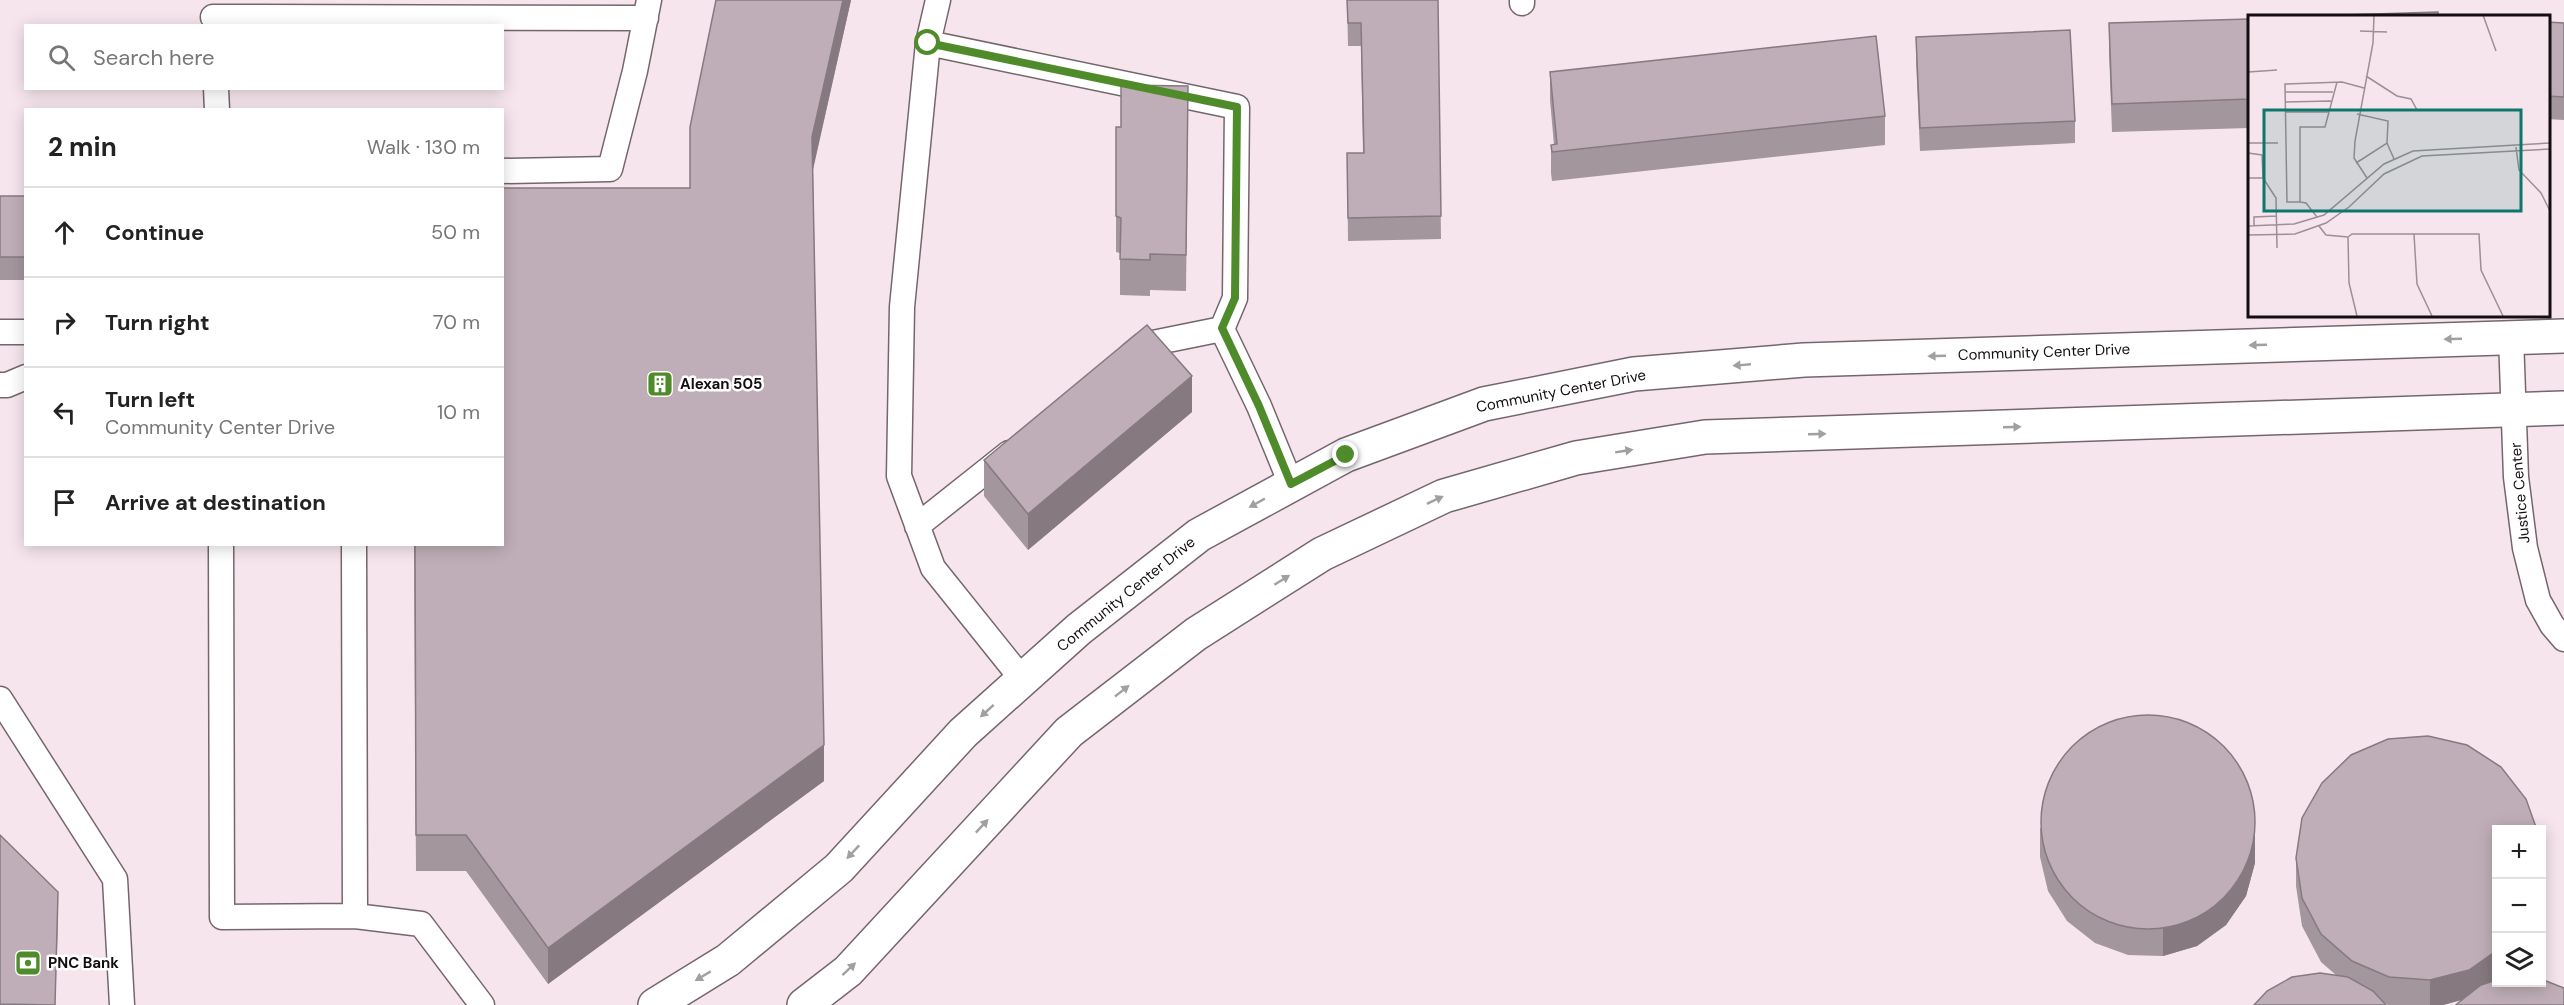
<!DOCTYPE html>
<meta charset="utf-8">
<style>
:root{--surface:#fff;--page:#f2f2f2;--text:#222;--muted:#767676;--line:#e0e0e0}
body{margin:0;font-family:"DM Sans",sans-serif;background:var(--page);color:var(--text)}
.controls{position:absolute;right:18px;bottom:18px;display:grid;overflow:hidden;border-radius:0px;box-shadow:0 3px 15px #0003}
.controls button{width:54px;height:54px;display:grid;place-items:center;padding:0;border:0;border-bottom:2px solid var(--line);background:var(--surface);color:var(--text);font:30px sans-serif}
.stop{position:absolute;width:18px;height:18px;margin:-14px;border:4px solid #4f8b2a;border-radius:50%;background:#fff}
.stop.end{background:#4f8b2a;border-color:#fff;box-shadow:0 2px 6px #0008}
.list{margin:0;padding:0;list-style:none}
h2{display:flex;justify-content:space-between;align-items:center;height:78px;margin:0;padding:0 24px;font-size:26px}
h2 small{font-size:20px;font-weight:400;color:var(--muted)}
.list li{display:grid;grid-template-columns:39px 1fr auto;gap:18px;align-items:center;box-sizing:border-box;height:90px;padding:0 24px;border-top:2px solid var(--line)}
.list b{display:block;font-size:22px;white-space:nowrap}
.list p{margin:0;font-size:20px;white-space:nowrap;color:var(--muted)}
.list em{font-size:20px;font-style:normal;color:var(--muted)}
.icon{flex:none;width:33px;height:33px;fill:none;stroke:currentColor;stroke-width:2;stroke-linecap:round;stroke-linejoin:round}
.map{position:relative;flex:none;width:2564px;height:1005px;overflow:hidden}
.search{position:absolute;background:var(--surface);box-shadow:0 3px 15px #0003;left:24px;top:24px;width:480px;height:66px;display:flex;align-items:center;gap:15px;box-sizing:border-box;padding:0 21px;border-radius:0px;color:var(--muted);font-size:22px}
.panel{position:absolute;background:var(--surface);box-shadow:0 3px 15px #0003;left:24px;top:108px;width:480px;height:438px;border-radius:0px}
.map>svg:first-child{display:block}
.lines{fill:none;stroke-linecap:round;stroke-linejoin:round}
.service-casing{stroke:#75666e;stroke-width:27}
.secondary-casing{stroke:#75666e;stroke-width:36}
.service{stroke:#fff;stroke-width:24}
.secondary{stroke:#fff;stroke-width:33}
.wall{fill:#a4969d}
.shaded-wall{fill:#867a80}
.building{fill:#bfaeb7;stroke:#867a80;stroke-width:1.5}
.oneway{fill:#a19fa0}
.route{stroke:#4f8b2a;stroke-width:8}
.labels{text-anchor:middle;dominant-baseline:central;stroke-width:5;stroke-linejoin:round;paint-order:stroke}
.street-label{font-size:15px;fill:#140e11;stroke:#fff}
.poi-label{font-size:15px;font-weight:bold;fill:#140e11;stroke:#fff;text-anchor:start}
.inset-road{fill:none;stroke:#9c8f95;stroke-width:1.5}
.view{fill:#0f766e;fill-opacity:0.15;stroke:#0f766e;stroke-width:3}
.inset-edge{fill:none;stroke:#140e11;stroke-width:3}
</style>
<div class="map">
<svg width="2564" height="1005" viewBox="0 0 2564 1005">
<rect width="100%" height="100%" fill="#f6e5ed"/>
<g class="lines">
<defs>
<path id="service" d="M938 0 928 43 902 307 899 476 933 568 1022 679
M1522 0V3
M213 17 646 18
M928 43 1237 107 1235 298 1222 329
M216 88 217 110
M502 171 610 169 635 71 649 0
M0 332H26
M2511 337 2516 477 2525 548 2538 600 2552 625 2564 639
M1132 354 1143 345 1222 329 1259 406 1291 484
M0 385H7L26 377
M917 526 1009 453
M221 544 222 917 355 916 354 544
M0 699 115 879 122 1005
M355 916 421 924 482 1005"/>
<path id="secondary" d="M655 1005 728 960 839 868 963 733 1079 629 1199 535 1346 455 1484 404 1634 374 1804 360 2564 336
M804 1005 848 971 1069 732 1196 634 1322 554 1444 496 1576 458 1705 437 2564 408"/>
</defs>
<use href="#service" class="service-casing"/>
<use href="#secondary" class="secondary-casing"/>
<use href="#service" class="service"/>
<use href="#secondary" class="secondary"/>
</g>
<path class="wall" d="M716 0H851L813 170 824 781 548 984 466 871H416L414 544 690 188Z
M1347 0H1438L1441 239 1348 241 1347 153H1363L1361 46H1348Z
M2249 19V128L2112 132 2109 52V23Z
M2547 22 2564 23V120L2547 119Z
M1916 37 2075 121V143L1920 151 1916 60Z
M1550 72 1885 116V145L1552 181 1551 173V145H1554L1550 100Z
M1188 122 1186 291 1150 290V296L1120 295V253L1116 252V127H1121Z
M0 196H25V280H0Z
M1192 412 1028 550 984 496V460Z
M2040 828 2255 863 2246 896 2226 925 2197 946 2163 956 2128 955 2095 943 2067 921 2048 891 2040 857Z
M0 835 58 921 55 1005H0Z
M2296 858 2461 1000 2443 1005H2388L2336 975 2321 962 2302 926 2296 886Z"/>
<path class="shaded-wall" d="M843 0H851L812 173V137Z
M1192 376V412L1028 550V514Z
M824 745V781L548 984V948Z
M2255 834V863L2246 896 2226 925 2197 946 2163 956V928Z
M2496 951V980L2469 998 2443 1005H2430V980Z"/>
<path class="building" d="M716 0H843L812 137 824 745 548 948 466 835H416L415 544H502V188H690V127Z
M1347 0H1438L1441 216 1348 218 1347 153H1364L1361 23H1348Z
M2438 12V16H2309Z
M2249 19V99L2112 104 2109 23Z
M2547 22 2564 23V97L2547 96Z
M2070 30 2075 121 1920 128 1916 37Z
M1876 36 1885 116 1552 152 1551 145 1557 144 1550 72Z
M1121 85 1188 86 1186 255 1150 254V260L1120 259 1121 218 1116 216V127H1121Z
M0 196H25V257H0Z
M1147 325 1192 376 1028 514 984 460Z
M2041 822a107 107 0 1 1 214 0a107 107 0 1 1-214 0Z
M2428 736 2467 745 2501 767 2526 799 2537 830H2496V951L2469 970 2430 980 2389 977 2352 961 2321 934 2302 898 2296 858 2302 818 2322 783 2351 755 2388 739Z
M0 835 58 892 55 1005 0 1004Z
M2320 973 2348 977 2373 991 2386 1005H2254L2267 991 2292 977Z
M2541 979 2564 988V1005H2456L2458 1003 2481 985 2496 980V982H2541Z"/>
<defs><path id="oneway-solid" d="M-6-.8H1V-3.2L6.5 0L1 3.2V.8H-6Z" transform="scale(1.5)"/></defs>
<g class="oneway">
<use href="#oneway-solid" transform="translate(2453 339) rotate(178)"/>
<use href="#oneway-solid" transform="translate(2258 345) rotate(178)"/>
<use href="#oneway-solid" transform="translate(1937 356) rotate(178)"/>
<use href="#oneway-solid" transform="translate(1742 365) rotate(175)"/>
<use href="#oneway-solid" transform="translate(2012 427) rotate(-2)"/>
<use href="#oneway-solid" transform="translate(1817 434) rotate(-2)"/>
<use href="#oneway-solid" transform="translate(1624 451) rotate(-9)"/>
<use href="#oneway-solid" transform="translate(1435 500) rotate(-25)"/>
<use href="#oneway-solid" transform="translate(1257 503) rotate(151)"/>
<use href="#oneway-solid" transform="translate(1282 580) rotate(-32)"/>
<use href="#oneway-solid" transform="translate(1122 691) rotate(-38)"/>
<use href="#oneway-solid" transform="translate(987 711) rotate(138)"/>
<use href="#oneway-solid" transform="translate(982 826) rotate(-47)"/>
<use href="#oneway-solid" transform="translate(853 852) rotate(133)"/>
<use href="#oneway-solid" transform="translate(849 969) rotate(-43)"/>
<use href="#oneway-solid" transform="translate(703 976) rotate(149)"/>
</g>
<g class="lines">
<path class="route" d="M928 43 1237 107 1235 298 1222 328 1259 406 1291 484 1346 455"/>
</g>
<defs>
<symbol id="building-square" viewBox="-11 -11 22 22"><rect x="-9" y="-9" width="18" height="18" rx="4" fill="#4f8b2a" stroke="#fff"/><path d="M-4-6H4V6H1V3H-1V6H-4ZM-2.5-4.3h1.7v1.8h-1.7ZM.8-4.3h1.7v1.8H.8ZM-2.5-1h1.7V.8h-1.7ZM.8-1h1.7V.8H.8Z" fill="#fff"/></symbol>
<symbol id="bank-square" viewBox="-11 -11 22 22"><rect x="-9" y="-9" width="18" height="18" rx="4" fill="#4f8b2a" stroke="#fff"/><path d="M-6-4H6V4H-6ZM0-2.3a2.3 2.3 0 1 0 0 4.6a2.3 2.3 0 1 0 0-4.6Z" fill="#fff"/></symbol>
</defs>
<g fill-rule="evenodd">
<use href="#building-square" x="645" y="369" width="30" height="30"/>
<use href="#bank-square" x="13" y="948" width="30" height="30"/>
</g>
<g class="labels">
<g class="street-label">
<text transform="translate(2044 352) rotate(-2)">Community Center Drive</text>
<text transform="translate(1561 391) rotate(-11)">Community Center Drive</text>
<text transform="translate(2520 493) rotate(-95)">Justice Center</text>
<text transform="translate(1126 594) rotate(-39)">Community Center Drive</text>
</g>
<g class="poi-label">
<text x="680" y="384">Alexan 505</text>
<text x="48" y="963">PNC Bank</text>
</g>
</g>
<g transform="translate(2248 15)">
<rect width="302" height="302" fill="#f6e5ed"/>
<path class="inset-road" d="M235 0 248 36M112 16 139 17M0 57 29 55M118 61 149 81 163 84 169 95M89 67 77 112H52V187H39L37 69 94 67 116 73M37 77H85M37 87 83 86M38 97H81M109 99 140 106 139 128M0 128H30M268 132 271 155 293 178 302 196M0 138 14 140 15 163H0M108 148 139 128 146 144M15 163 28 183 29 233M119 163 106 143 107 126 125 28 126 0M52 187 58 188 69 202M0 211 46 209 76 200 136 149 165 136 302 128M6 211V202L29 201M71 211 78 220 100 222M166 219 169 269 184 301M0 220 47 219 78 208 101 192 136 159 174 141 302 134M109 301 101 268 100 222 104 219H231L233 255 255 301"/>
<path class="view" d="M16 95H273V196H16Z"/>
<rect width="302" height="302" class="inset-edge"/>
</g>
</svg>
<div class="controls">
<button>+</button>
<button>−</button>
<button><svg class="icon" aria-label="layers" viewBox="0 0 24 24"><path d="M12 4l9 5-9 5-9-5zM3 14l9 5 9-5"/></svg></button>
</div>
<div class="stop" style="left:928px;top:43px"></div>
<div class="stop end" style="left:1346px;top:455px"></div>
<div class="search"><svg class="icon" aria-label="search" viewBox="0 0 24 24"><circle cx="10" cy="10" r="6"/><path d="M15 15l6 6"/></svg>Search here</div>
<section class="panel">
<h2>2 min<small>Walk · 130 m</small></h2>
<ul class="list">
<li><svg class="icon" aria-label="ahead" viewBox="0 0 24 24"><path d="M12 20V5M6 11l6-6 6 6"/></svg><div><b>Continue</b></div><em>50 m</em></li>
<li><svg class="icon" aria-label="right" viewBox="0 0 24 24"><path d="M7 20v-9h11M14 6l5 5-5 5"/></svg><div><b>Turn right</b></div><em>70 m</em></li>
<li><svg class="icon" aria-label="left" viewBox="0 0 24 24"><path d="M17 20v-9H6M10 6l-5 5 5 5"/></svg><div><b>Turn left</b><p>Community Center Drive</p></div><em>10 m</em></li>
<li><svg class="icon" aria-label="arrive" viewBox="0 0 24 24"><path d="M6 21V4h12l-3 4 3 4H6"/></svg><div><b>Arrive at destination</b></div></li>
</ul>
</section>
</div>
